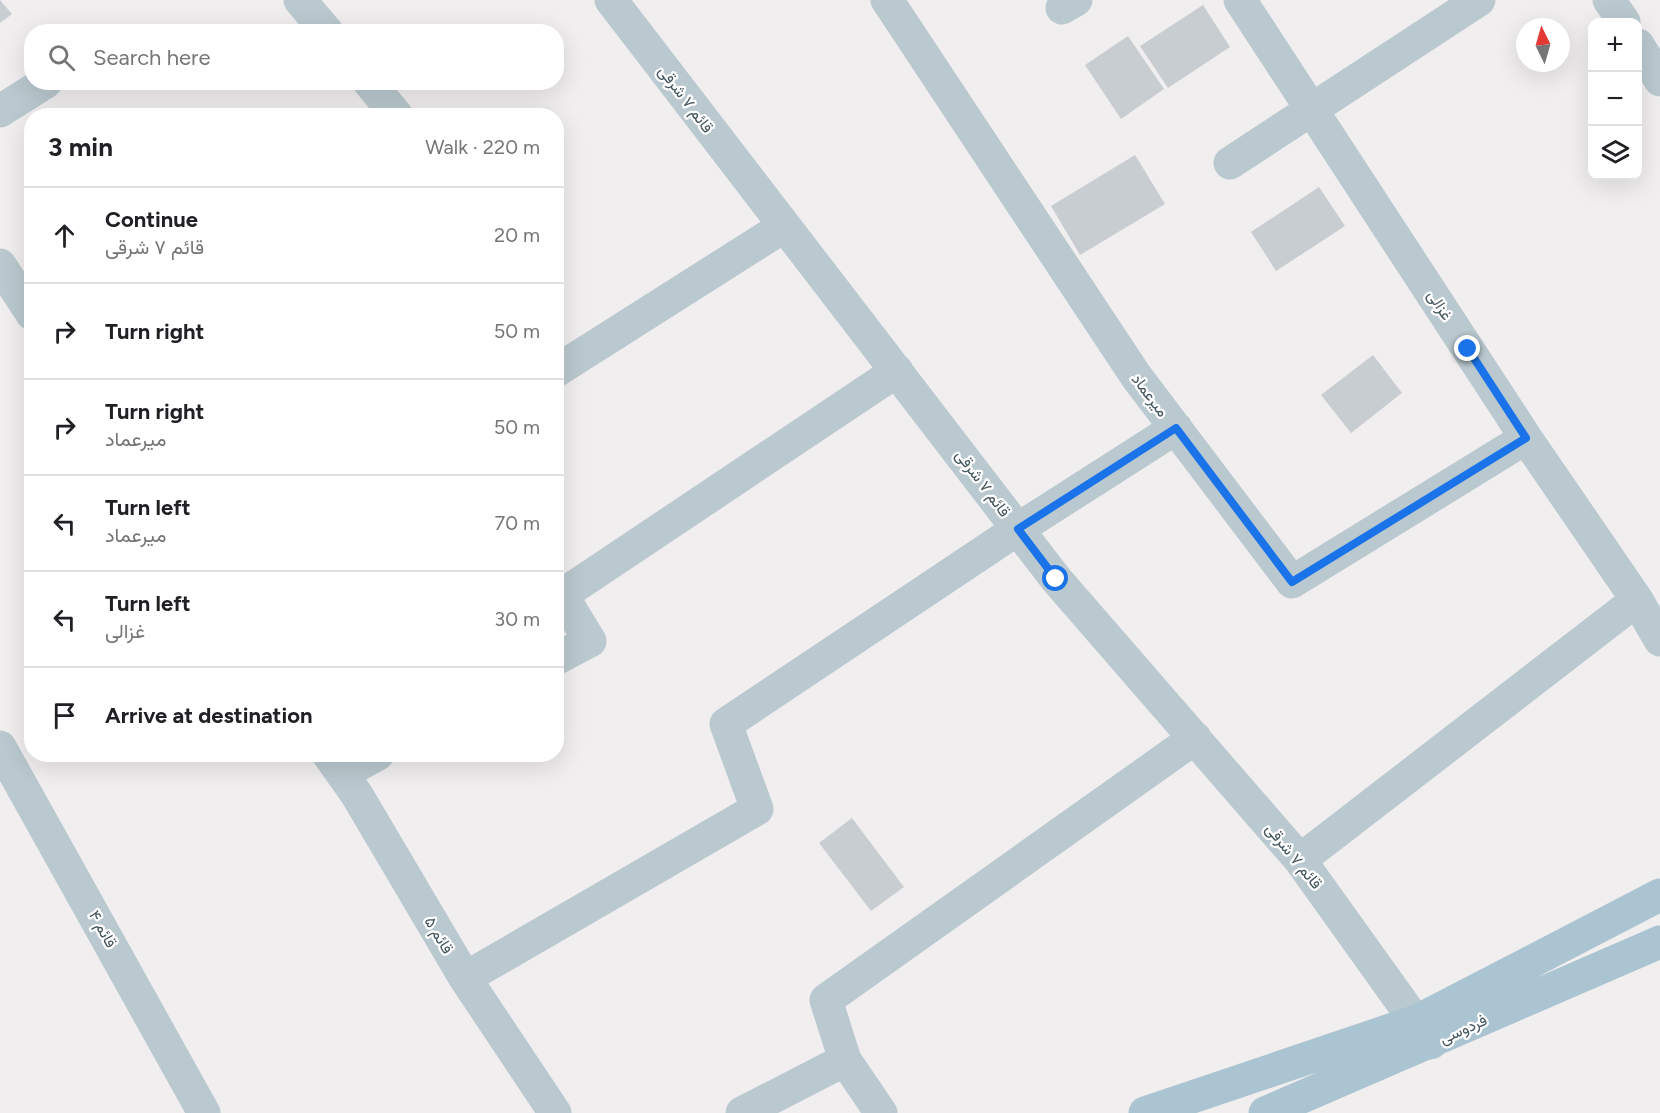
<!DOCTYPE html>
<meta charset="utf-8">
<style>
:root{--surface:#fff;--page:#f6f6f6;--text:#202124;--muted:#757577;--line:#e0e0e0}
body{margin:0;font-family:Figtree,Vazirmatn,sans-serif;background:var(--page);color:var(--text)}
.controls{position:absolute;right:18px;top:18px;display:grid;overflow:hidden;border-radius:12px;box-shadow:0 6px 24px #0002}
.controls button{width:54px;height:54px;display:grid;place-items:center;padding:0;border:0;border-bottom:2px solid var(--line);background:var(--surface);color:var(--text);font:30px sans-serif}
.compass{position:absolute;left:1516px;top:18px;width:54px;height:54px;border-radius:50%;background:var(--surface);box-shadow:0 6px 24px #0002;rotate:355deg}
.stop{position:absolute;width:18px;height:18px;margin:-14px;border:4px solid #1a73e8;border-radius:50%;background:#fff}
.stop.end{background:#1a73e8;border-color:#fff;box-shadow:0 2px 6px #0008}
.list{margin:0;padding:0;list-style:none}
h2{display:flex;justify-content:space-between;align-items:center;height:78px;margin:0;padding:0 24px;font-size:26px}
h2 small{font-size:20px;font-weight:400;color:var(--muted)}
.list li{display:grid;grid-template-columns:39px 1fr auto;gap:18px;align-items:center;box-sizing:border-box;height:96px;padding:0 24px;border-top:2px solid var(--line)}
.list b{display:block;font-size:22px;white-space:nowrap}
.list p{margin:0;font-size:20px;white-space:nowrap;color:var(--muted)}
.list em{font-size:20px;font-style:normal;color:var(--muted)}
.icon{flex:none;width:33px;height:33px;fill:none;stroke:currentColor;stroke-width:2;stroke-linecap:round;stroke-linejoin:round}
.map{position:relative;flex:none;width:1660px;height:1113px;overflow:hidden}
.search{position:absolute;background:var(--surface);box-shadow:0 6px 24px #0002;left:24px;top:24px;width:540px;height:66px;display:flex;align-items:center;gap:15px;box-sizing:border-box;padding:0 21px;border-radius:24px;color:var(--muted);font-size:22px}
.panel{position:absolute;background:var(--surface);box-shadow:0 6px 24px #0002;left:24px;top:108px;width:540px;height:654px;border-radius:24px}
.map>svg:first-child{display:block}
.building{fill:#c8cdd2}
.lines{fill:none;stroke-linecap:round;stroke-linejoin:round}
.minor{stroke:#bac9cf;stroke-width:33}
.major{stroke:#abc4d1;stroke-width:33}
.route{stroke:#1a73e8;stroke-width:8}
.labels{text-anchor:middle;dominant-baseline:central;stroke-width:4.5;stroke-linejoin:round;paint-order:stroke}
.street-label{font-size:16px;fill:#44565e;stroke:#fff}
</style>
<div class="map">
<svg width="1660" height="1113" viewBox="0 0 1660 1113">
<rect width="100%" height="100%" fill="#f1eeef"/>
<path class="building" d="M0 0 12 14 0 23Z
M1203 5 1230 47 1168 88 1140 46Z
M1128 36 1164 89 1121 119 1085 65Z
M1135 155 1165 204 1080 255 1051 206Z
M1319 187 1345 226 1276 271 1251 232Z
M1373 355 1402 393 1351 433 1321 395Z
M852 818 904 887 871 911 819 843Z"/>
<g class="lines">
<path class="minor" d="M300 0 327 32
M611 0 1056 579 1300 860 1431 1043
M887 0 1136 376 1292 582 1526 438
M1240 0 1526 438 1637 600 1660 640
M1609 0 1624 22
M1062 8 1076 0
M1638 45 1660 80
M369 82 397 116
M0 111 46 82
M1230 163 1479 0
M0 265 32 314
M556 371 783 227
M556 659 590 641 562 595 897 371
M0 747 204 1113
M328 754 357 795 465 978 555 1113
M342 774 378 754
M1300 860 1637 600
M465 978 757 809 726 724 1018 529 1176 428
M845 1060 881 1113
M742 1113 845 1060 826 1000 1195 738"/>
<path class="major" d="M1145 1113 1417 1021 1660 895
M1265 1113 1660 942"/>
</g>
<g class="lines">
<path class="route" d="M1056 579 1018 529 1176 428 1292 582 1526 438 1468 349"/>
</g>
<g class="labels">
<g class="street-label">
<text transform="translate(686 99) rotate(53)">قائم ۷ شرقی</text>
<text transform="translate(1440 305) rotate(57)">غزالی</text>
<text transform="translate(1150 395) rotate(53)">میرعماد</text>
<text transform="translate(983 483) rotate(53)">قائم ۷ شرقی</text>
<text transform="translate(1294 856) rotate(51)">قائم ۷ شرقی</text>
<text transform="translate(103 929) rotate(61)">قائم ۴</text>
<text transform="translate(439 935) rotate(59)">قائم ۵</text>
<text transform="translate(1463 1029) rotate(-24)">فردوسی</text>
</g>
</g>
</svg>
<div class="controls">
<button>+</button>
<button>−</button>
<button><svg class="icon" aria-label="layers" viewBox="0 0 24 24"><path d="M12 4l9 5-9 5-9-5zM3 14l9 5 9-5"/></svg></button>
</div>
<svg class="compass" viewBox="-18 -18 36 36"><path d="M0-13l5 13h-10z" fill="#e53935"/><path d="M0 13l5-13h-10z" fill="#757577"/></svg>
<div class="stop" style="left:1056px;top:579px"></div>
<div class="stop end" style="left:1468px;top:349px"></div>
<div class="search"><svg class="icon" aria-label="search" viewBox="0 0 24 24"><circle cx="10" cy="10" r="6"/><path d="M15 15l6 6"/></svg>Search here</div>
<section class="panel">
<h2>3 min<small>Walk · 220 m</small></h2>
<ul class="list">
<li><svg class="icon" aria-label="ahead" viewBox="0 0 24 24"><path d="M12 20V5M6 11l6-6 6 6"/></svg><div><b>Continue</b><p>قائم ۷ شرقی</p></div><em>20 m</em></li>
<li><svg class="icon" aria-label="right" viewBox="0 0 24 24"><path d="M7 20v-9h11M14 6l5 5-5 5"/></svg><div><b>Turn right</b></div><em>50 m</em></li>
<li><svg class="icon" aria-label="right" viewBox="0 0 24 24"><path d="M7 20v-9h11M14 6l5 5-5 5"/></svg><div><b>Turn right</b><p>میرعماد</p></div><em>50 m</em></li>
<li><svg class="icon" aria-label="left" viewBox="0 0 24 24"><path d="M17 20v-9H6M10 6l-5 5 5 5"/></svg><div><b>Turn left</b><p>میرعماد</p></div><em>70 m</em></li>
<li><svg class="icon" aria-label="left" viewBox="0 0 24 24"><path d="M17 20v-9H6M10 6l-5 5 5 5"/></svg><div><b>Turn left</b><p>غزالی</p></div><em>30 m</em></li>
<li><svg class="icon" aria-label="arrive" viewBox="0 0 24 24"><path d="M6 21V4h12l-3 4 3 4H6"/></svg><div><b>Arrive at destination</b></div></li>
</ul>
</section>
</div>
